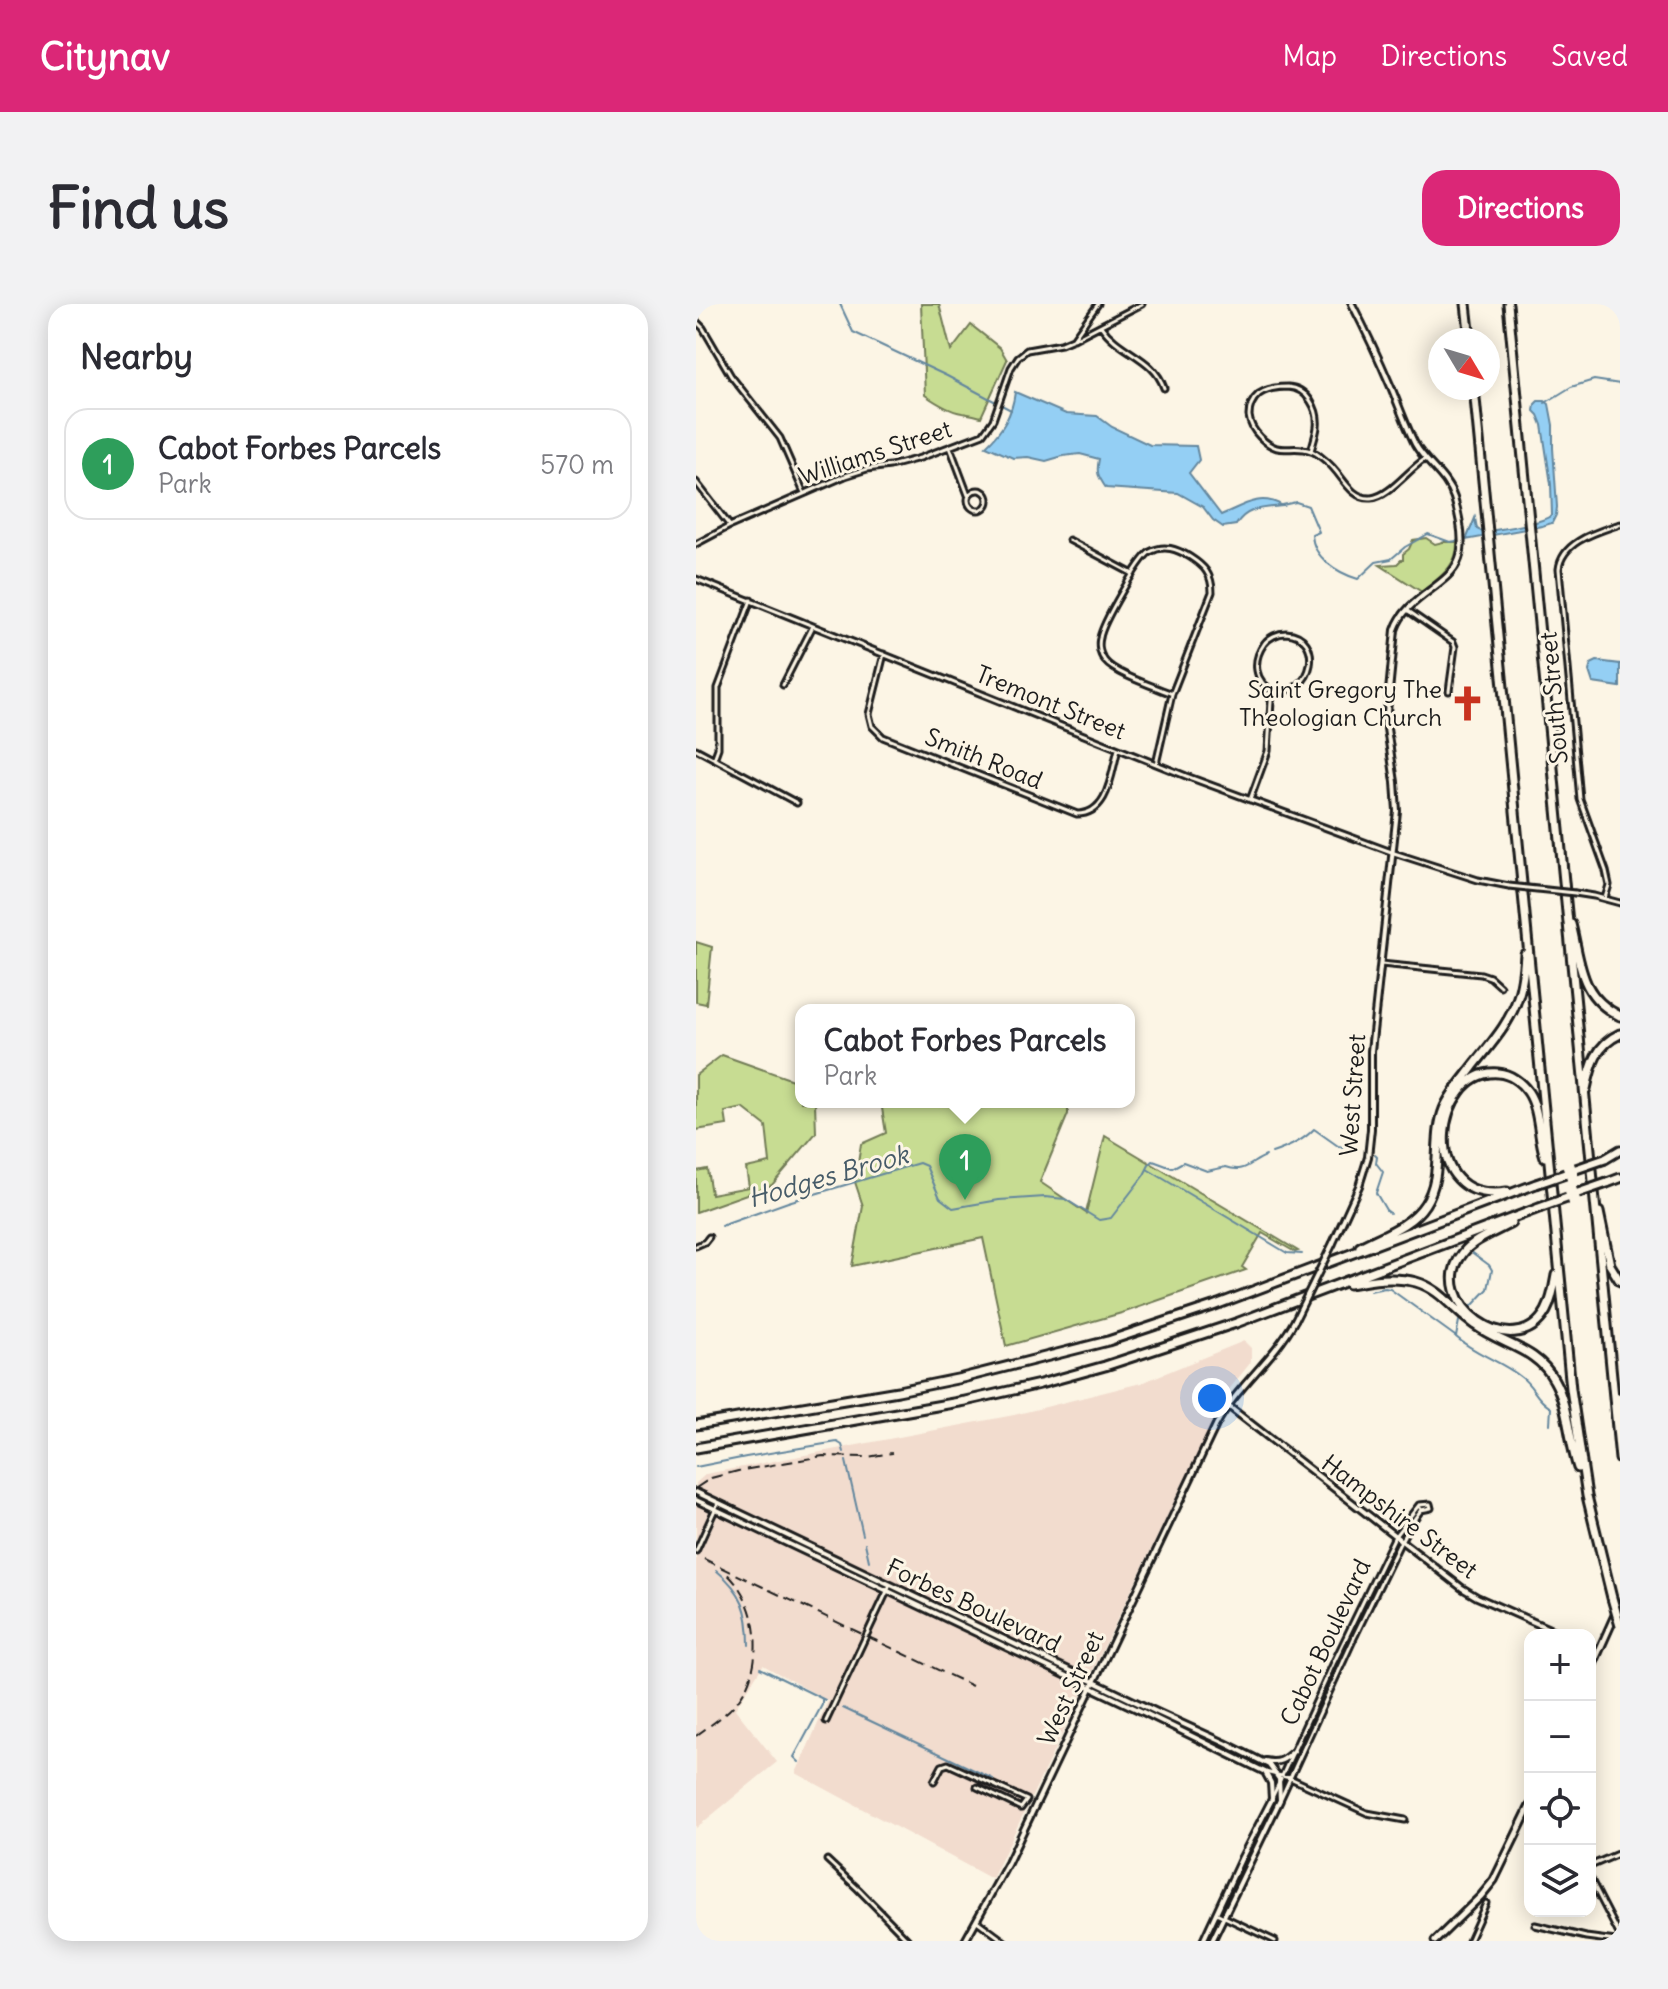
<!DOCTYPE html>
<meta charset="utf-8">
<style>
:root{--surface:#fff;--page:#f2f2f3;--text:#2b2b33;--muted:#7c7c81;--line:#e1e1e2;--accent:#db2777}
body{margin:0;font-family:Delius,sans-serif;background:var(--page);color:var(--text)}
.controls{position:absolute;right:24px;bottom:24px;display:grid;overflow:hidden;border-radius:16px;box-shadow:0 4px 20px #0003}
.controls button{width:72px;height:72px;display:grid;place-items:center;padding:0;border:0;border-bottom:2px solid var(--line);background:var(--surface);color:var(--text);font:40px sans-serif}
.compass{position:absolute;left:732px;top:24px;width:72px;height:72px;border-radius:50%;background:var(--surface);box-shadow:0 4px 20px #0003;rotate:128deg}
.you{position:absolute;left:516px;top:1094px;width:28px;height:28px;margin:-20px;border:6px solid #fff;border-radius:50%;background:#1a73e8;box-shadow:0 0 0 12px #1a73e833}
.badge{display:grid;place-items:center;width:52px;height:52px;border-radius:50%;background:var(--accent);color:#fff;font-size:26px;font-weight:700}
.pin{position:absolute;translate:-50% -66px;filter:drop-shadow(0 2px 4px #0008)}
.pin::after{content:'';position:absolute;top:42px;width:28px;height:24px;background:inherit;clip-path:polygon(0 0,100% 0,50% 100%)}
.popup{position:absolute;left:99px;top:700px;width:340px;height:104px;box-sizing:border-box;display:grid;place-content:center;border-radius:16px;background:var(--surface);filter:drop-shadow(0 2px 6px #0005);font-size:26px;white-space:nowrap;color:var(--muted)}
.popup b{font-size:30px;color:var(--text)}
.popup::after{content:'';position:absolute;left:50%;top:100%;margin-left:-16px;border:16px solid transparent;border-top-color:var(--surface)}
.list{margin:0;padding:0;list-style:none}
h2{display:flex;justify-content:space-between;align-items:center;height:104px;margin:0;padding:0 32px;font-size:34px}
h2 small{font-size:26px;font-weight:400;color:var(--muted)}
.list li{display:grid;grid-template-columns:52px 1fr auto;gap:24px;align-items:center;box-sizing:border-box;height:112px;margin:0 16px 16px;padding:0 16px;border:2px solid var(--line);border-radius:24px}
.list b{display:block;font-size:30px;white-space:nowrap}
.list p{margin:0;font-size:26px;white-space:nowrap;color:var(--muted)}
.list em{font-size:26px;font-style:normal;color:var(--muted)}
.icon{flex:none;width:44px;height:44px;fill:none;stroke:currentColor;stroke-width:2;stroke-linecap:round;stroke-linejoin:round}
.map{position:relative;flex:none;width:924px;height:1637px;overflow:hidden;border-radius:24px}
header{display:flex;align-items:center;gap:48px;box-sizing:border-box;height:112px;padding:0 40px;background:var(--accent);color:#fff}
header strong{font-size:38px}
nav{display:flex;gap:44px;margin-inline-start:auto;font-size:28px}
.intro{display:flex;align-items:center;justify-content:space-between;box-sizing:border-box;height:192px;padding:0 48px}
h1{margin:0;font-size:56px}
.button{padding:20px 36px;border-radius:24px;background:var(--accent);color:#fff;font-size:28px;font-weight:700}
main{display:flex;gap:48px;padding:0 48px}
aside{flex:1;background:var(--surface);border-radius:24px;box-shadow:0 4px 20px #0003}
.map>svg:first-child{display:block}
.built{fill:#f2dcce}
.green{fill:#c7dc92;stroke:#727c57;stroke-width:2}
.water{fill:#94cff4;stroke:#64879e;stroke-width:2}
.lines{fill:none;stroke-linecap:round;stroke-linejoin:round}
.stream{stroke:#64879e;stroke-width:2}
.minor-casing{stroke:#1c1c1c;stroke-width:9}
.tertiary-casing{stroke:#1c1c1c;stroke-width:10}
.secondary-casing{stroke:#1c1c1c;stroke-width:11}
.motorway-casing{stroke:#1c1c1c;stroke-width:13}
.minor{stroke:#fcf5e5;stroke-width:3}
.tertiary{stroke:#fcf5e5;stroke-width:4}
.secondary{stroke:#fcf5e5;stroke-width:5}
.motorway{stroke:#fcf5e5;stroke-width:7}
.rail{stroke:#1c1c1c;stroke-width:2;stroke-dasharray:12 6;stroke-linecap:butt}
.minor-bridge-casing{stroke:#1c1c1c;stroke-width:9;stroke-linecap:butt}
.tertiary-bridge-casing{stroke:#1c1c1c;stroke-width:10;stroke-linecap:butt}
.motorway-bridge-casing{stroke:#1c1c1c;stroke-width:13;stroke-linecap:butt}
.minor-bridge{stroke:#fcf5e5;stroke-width:3}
.tertiary-bridge{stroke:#fcf5e5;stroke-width:4}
.motorway-bridge{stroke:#fcf5e5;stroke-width:7}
.labels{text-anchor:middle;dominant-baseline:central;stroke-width:6;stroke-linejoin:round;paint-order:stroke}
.street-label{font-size:24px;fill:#1c1c1c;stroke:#fcf5e5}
.poi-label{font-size:24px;fill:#1c1c1c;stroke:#fcf5e5;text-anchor:end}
.water-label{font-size:26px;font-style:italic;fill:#465b68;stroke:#fcf5e5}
</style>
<header>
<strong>Citynav</strong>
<nav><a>Map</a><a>Directions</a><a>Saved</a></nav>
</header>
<div class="intro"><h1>Find us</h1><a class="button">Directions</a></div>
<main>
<aside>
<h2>Nearby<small></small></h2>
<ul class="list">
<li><span class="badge" style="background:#2e9e5b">1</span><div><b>Cabot Forbes Parcels</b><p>Park</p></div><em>570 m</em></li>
</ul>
</aside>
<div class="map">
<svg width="924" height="1637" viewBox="0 0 924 1637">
<rect width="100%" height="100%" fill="#fcf5e5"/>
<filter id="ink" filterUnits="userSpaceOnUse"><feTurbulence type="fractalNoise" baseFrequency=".0125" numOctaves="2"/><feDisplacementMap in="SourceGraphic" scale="16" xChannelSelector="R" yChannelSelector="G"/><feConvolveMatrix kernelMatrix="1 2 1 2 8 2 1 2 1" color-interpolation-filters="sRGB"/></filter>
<g filter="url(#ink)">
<path class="built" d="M548 1037 555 1044V1058L531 1088 296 1575 100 1469 132 1397 67 1361 39 1405 81 1458 0 1524V1179L10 1170 318 1111 445 1079Z"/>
<path class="green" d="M225 0H243L255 47 275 21 304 44 311 56 285 113C277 110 274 110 266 109 253 107 239 98 229 91Z
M730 234 739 240 747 238H761C762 263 742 274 726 288L684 261 701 260 705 256H707V250L713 245 717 236Z
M0 638 16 643 10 700 0 698Z
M26 751 105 779V798H119L120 829 76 881 0 908V867L11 865 15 890 53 883 50 864 74 859 70 822 47 804 29 808 31 821 0 826V771Z
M185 798H372V810L344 878 390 909 409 832 602 947 599 948 566 929 546 963 550 966 429 1008 310 1042 287 934 156 962 167 902 159 878 165 840 190 829Z"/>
<path class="water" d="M319 88 370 110 401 112 416 123 454 141 500 142 503 156 493 169 525 211C546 202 564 188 587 202 569 204 550 203 540 221L527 223 517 216 507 203 482 189 410 184C402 172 400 169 403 155L384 150 367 152 350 157 332 153 317 154 290 142C307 126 316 111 319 88Z
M842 97H849L853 100 857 121V144L861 203 860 211 856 219 846 222 770 236 779 214 781 225 787 228C804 225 845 220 856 211L855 180 846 121 842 111 838 107 839 100Z
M901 357 924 360V383L897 379 893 367 895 360Z"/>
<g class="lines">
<path class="stream" d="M144 0 157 28 251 72 315 106
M849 99 875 83 898 76 924 80
M582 202 600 198 612 202 623 228 616 231C617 254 642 269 662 275L680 258 695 255 709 243 732 230 754 238 772 235
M576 849C591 844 607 837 618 825L642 842 662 846
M679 850 681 852 680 859 687 868 680 889 690 906 694 909
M451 865 591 949 606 950
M25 922 92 898 223 859 230 862 244 894 257 904 303 896 349 893 369 895 403 916 415 914 448 871 453 861 457 857 476 864 487 858 511 867 530 863C549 870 554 858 570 852
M774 947 793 961 796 966 792 985 775 1003
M674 987 689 984 694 985 759 1032
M763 1017 760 1033C779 1050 805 1057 825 1073 839 1083 838 1094 855 1104L854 1120
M150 1157 167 1231
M0 1163 50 1153 141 1138 146 1141 148 1148
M169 1239 173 1257
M20 1266C47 1288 53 1307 53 1341
M64 1364 129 1396
M147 1404 297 1475
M103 1458 98 1453 126 1401V1395"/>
<defs>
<path id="minor" d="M0 17 7 24 35 72 84 134 108 189
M405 22C423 49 458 53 468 84
M378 35 446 0
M254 143 272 191
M615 147C617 139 620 131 621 123 623 105 611 84 592 83 582 83 570 85 563 90 556 96 553 103 553 112 554 121 558 127 564 133 585 154 594 139 615 147 620 148 626 154 630 157 646 169 653 195 675 194 693 193 713 165 729 155
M0 178 34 222
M272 196a10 10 0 1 1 20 0a10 10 0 1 1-20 0Z
M373 236 437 270
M0 240 34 222 149 172 171 165 194 162 224 154 287 130 297 116 315 64 322 53 331 46 365 40 377 35 402 0
M0 275 490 472 698 549 782 576 813 582
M711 306 757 338 759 343 753 387
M188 350 173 410 176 422 187 433 381 510C413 510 415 470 422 445
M87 381 117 322
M0 445 101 499
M18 455 22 444V384L55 296
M460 460 476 390 516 288C516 270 508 262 494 253 481 245 468 240 454 248 443 255 406 320 404 334 402 342 404 351 409 357 419 370 460 383 476 390
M554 496 572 447 575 397 578 387C619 393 629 331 590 329 582 329 573 333 568 340 556 357 558 378 578 387
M879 589 898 592 924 599
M909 594 913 581 910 567 884 495 863 265C866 237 901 228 924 220
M685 660 785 670 794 673 804 682
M0 942 9 938 13 933
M0 1247 22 1199
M130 1417 194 1281
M569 1468 594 1474 671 1509 709 1516
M238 1477 246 1462 252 1460 331 1496 325 1504 281 1483
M576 1494 638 1358 699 1232 723 1201
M585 1494 659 1332 705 1237 714 1221 725 1206 735 1204 734 1200 723 1201 725 1206
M131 1556 162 1585 213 1637
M894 1562 924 1549
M894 1574 924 1632
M520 1609 579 1637
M281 1617 308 1637
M839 1621 890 1633 920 1637
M773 1637 790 1599"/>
<path id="tertiary" d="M637 939 663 882 672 853 675 825V747L701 507 699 478 690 418 699 326C710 292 754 282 763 255 769 238 763 211 758 194 751 172 730 160 719 140 710 122 703 102 695 83 683 55 670 27 656 0
M531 1101 766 1284 781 1293 867 1331
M0 1188 461 1408 529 1439 573 1461 583 1475 584 1496 516 1637
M0 1196 449 1409 569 1468 575 1479 576 1495 545 1555 507 1637
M569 1457C583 1460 588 1456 598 1447
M269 1637 312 1559 520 1121C541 1082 578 1055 599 1016"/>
<path id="secondary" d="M894 1367 924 1300
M739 1637 785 1592 798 1576 834 1502"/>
<path id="motorway" d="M770 0 774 36
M812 0 924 1155
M778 84 875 1085 891 1192 916 1294
M875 620C885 660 883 692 924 712
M890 785C895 761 900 741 924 730
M909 855 924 846
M911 879 924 874
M811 888C719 902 739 764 802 769 814 770 825 778 832 788 844 806 842 833 849 853
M903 908 914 961 924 977
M815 919C799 928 778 935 767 949 728 997 818 1063 850 1007 856 996 858 983 860 971
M664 943C686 931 715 922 729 900 748 871 736 835 748 805 754 790 766 777 776 764 793 742 814 720 822 693 827 679 828 665 829 650
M653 980C675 976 697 972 720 978 745 985 758 1007 779 1021 806 1041 841 1044 858 1076 872 1100 873 1137 882 1164
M923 1115 924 1093
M0 1121 202 1087 266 1074 412 1037 517 1002 840 880
M0 1144 269 1097 344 1080 409 1062 540 1019 843 904"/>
</defs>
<use href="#minor" class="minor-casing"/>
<use href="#tertiary" class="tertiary-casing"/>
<use href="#secondary" class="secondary-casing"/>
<use href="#motorway" class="motorway-casing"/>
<use href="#minor" class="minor"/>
<use href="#tertiary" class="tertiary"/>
<use href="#secondary" class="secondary"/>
<use href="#motorway" class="motorway"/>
<path class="rail" d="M0 1184 15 1174 42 1167 127 1152 172 1153 196 1149
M8 1255 276 1382
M0 1432C14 1421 32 1410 43 1395 70 1359 63 1297 29 1268"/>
<defs>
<path id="minor-bridge" d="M813 582 879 589"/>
<path id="tertiary-bridge" d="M599 1016 637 939"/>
<path id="motorway-bridge" d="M880 865 909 855
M840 880 869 870
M882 889 911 879
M843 904 871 894
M916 1294 924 1322"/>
</defs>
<use href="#minor-bridge" class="minor-bridge-casing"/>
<use href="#tertiary-bridge" class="tertiary-bridge-casing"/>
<use href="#motorway-bridge" class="motorway-bridge-casing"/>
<use href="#minor-bridge" class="minor-bridge"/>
<use href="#tertiary-bridge" class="tertiary-bridge"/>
<use href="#motorway-bridge" class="motorway-bridge"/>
</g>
</g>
<defs>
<symbol id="church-bare" viewBox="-9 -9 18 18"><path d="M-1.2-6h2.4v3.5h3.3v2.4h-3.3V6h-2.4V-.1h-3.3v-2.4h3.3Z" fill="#c8321e" stroke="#fcf5e5" stroke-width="2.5" paint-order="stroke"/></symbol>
</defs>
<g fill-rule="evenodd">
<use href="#church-bare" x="746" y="374" width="51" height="51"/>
</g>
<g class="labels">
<g class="street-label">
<text transform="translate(179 148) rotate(-18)">Williams Street</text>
<text transform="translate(857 394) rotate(-95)">South Street</text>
<text transform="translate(355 398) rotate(22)">Tremont Street</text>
<text transform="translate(288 454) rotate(22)">Smith Road</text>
<text transform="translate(656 791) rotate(-86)">West Street</text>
<text transform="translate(704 1212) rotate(37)">Hampshire Street</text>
<text transform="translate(278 1301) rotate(25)">Forbes Boulevard</text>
<text transform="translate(629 1338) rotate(-65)">Cabot Boulevard</text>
<text transform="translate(374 1384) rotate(-65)">West Street</text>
</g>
<g class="poi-label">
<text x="746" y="385">Saint Gregory The<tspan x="746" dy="28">Theologian Church</tspan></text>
</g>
<g class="water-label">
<text transform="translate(132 872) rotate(-16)">Hodges Brook</text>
</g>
</g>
</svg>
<div class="controls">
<button>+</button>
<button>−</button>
<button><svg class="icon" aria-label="locate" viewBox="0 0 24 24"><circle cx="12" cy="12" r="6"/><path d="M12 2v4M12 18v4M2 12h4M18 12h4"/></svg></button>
<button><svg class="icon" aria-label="layers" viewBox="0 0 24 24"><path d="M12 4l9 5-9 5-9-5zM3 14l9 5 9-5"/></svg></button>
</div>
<svg class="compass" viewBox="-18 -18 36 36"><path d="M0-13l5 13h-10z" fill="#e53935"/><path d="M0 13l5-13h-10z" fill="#7c7c81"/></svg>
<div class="you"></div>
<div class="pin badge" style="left:269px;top:896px;background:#2e9e5b">1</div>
<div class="popup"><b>Cabot Forbes Parcels</b>Park</div>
</div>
</main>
